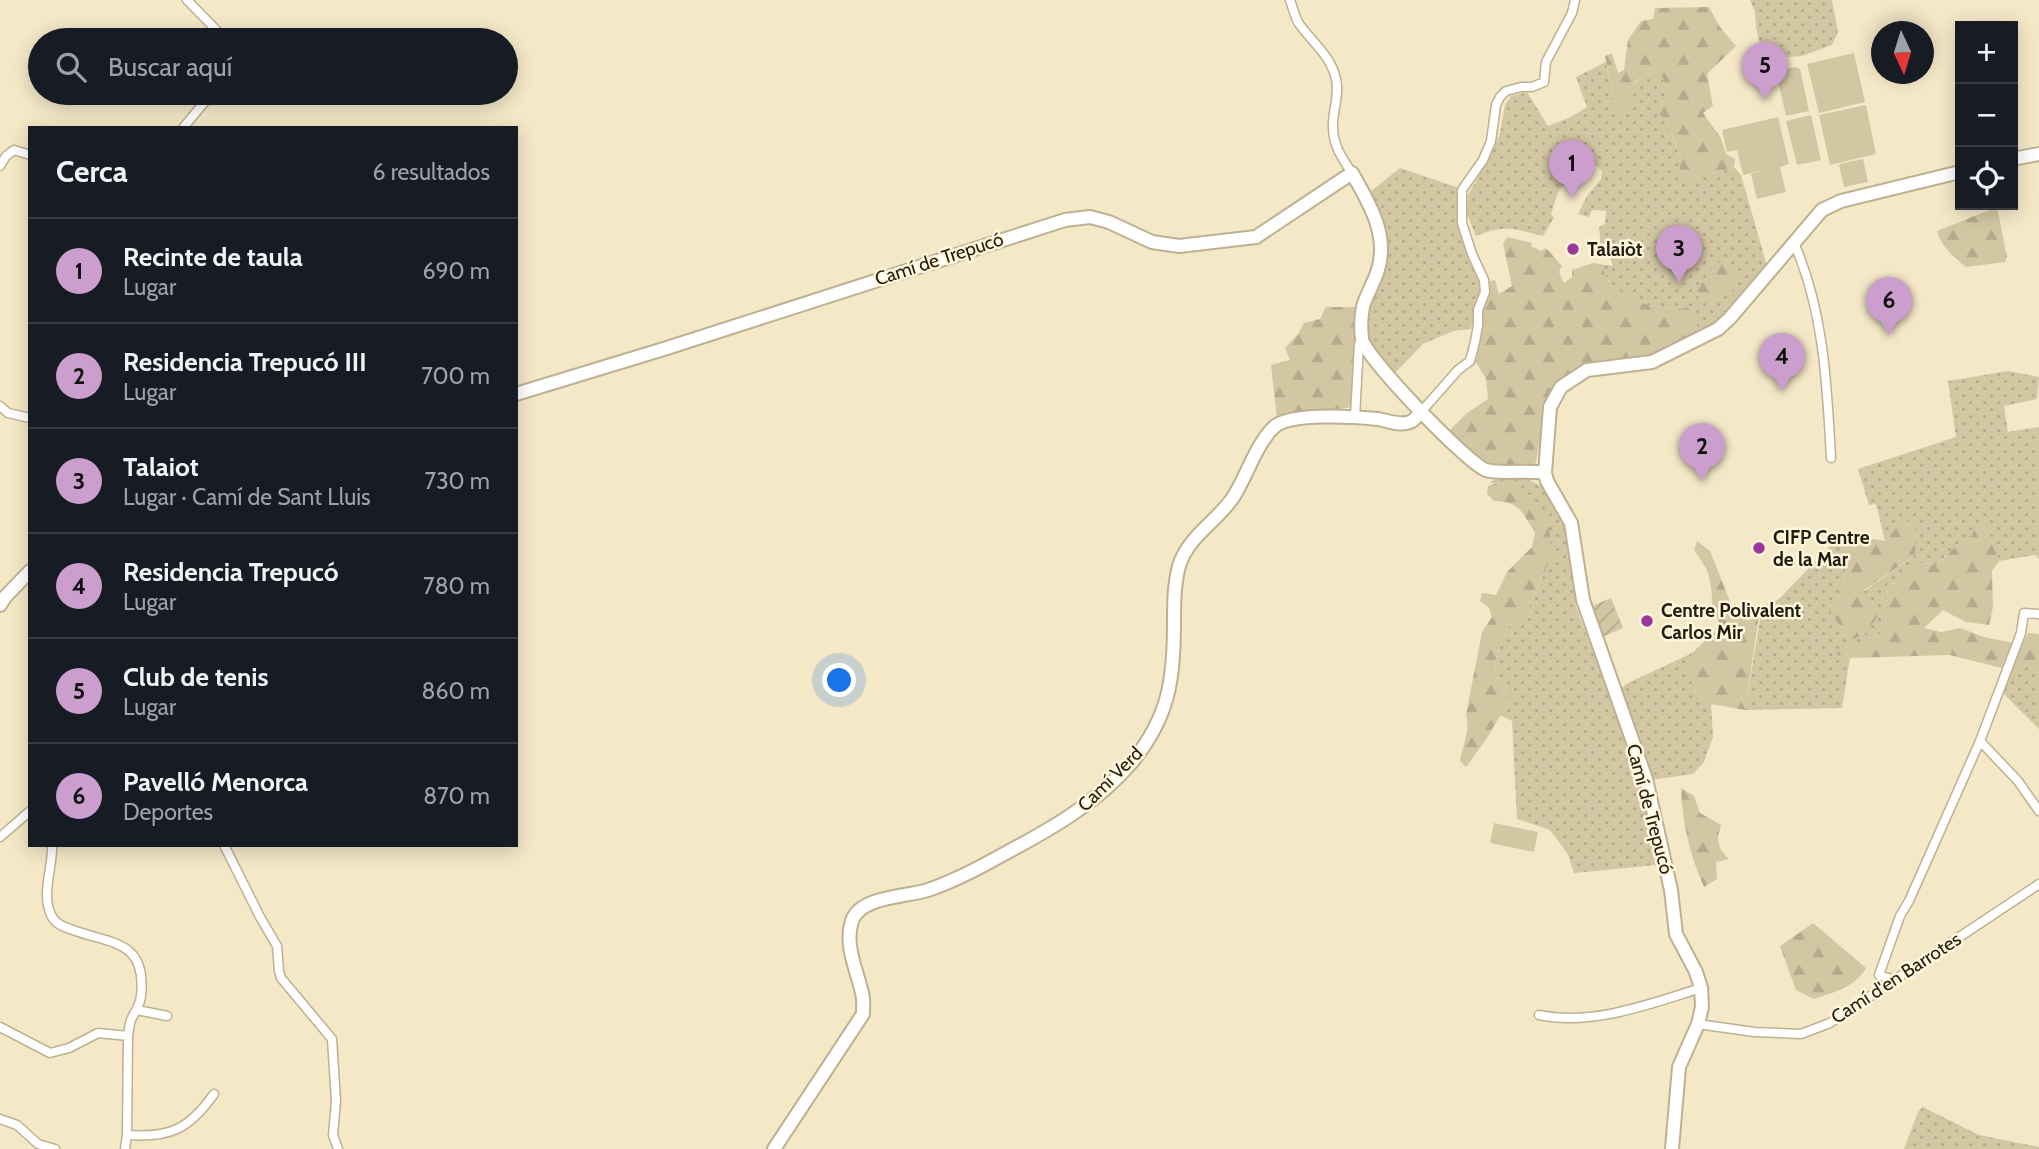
<!DOCTYPE html>
<html lang="es">
<meta charset="utf-8">
<style>
:root{--surface:#171b24;--page:#242831;--text:#f1f3f6;--muted:#9ea1a6;--line:#363941;--accent:#cb9ece}
body{margin:0;font-family:Cabin,sans-serif;background:var(--page);color:var(--text)}
.controls{position:absolute;right:21px;top:21px;display:grid;overflow:hidden;border-radius:0px;box-shadow:0 4px 18px #0003}
.controls button{width:63px;height:63px;display:grid;place-items:center;padding:0;border:0;border-bottom:2px solid var(--line);background:var(--surface);color:var(--text);font:35px sans-serif}
.compass{position:absolute;left:1871px;top:21px;width:63px;height:63px;border-radius:50%;background:var(--surface);box-shadow:0 4px 18px #0003;rotate:176deg}
.you{position:absolute;left:840px;top:681px;width:24px;height:24px;margin:-18px;border:5px solid #fff;border-radius:50%;background:#1a73e8;box-shadow:0 0 0 10px #1a73e833}
.badge{display:grid;place-items:center;width:46px;height:46px;border-radius:50%;background:var(--accent);color:#111;font-size:23px;font-weight:700}
.pin{position:absolute;translate:-50% -58px;filter:drop-shadow(0 2px 4px #0008)}
.pin::after{content:'';position:absolute;top:37px;width:24px;height:21px;background:inherit;clip-path:polygon(0 0,100% 0,50% 100%)}
.list{margin:0;padding:0;list-style:none}
h2{display:flex;justify-content:space-between;align-items:center;height:91px;margin:0;padding:0 28px;font-size:30px}
h2 small{font-size:23px;font-weight:400;color:var(--muted)}
.list li{display:grid;grid-template-columns:46px 1fr auto;gap:21px;align-items:center;box-sizing:border-box;height:105px;padding:0 28px;border-top:2px solid var(--line)}
.list b{display:block;font-size:26px;white-space:nowrap}
.list p{margin:0;font-size:23px;white-space:nowrap;color:var(--muted)}
.list em{font-size:23px;font-style:normal;color:var(--muted)}
.icon{flex:none;width:38px;height:38px;fill:none;stroke:currentColor;stroke-width:2;stroke-linecap:round;stroke-linejoin:round}
.map{position:relative;flex:none;width:2039px;height:1149px;overflow:hidden}
.search{position:absolute;background:var(--surface);box-shadow:0 4px 18px #0003;left:28px;top:28px;width:490px;height:77px;display:flex;align-items:center;gap:18px;box-sizing:border-box;padding:0 24px;border-radius:38px;color:var(--muted);font-size:26px}
.panel{position:absolute;background:var(--surface);box-shadow:0 4px 18px #0003;left:28px;top:126px;width:490px;height:721px;border-radius:0px}
.map>svg:first-child{display:block}
.grass{fill:url(#grass-dots)}
.forest{fill:url(#forest-firs)}
.garden{fill:url(#garden-furrows)}
.pitch{fill:#d3c7a3}
.lines{fill:none;stroke-linecap:round;stroke-linejoin:round}
.street-casing{stroke:#bdb191;stroke-width:11}
.secondary-casing{stroke:#bdb191;stroke-width:16}
.street{stroke:#fff;stroke-width:8}
.secondary{stroke:#fff;stroke-width:12}
.poi-dot{fill:#9c379c;stroke:#fff6db;stroke-width:2.5}
.labels{text-anchor:middle;dominant-baseline:central;stroke-width:5;stroke-linejoin:round;paint-order:stroke}
.poi-label{font-size:19px;font-weight:bold;fill:#211c10;stroke:#fff6db;text-anchor:start}
.street-label{font-size:19px;fill:#211c10;stroke:#fff6db}
</style>
<div class="map">
<svg width="2039" height="1149" viewBox="0 0 2039 1149">
<defs>
<pattern id="grass-dots" width="8" height="8" patternUnits="userSpaceOnUse" patternTransform="scale(1.75)"><rect width="8" height="8" fill="#d3c7a3"/><path d="M2 2h.1M6 6h.1" fill="none" stroke="#b5aa8b" stroke-width="1.8" stroke-linecap="round"/></pattern>
<pattern id="forest-firs" width="22" height="20" patternUnits="userSpaceOnUse" patternTransform="scale(1.75)"><rect width="22" height="20" fill="#d3c7a3"/><path d="M5 1l3.5 6h-7zM16 11l3.5 6h-7z" fill="#b5aa8b"/></pattern>
<pattern id="garden-furrows" width="10" height="10" patternUnits="userSpaceOnUse" patternTransform="scale(1.75)"><rect width="10" height="10" fill="#d3c7a3"/><path d="M-1 1l2-2M0 10L10 0M9 11l2-2" fill="none" stroke="#b5aa8b"/></pattern>
</defs>
<rect width="100%" height="100%" fill="#f4e8c7"/>
<path class="grass" d="M1750 0H1832L1838 32 1832 45 1802 56 1763 59 1756 27 1755 12Z
M1606 62 1612 89 1610 103C1617 98 1625 93 1630 88 1643 76 1644 73 1663 76L1667 101 1666 121 1681 158 1711 174 1734 167 1741 175 1767 266 1719 323 1698 334 1693 307C1680 309 1661 310 1648 305 1634 300 1631 291 1613 289L1603 270 1613 266 1607 248H1601L1599 227 1605 224 1606 211 1592 210 1589 217 1578 214 1587 196 1601 179 1602 171 1597 166 1587 164 1559 190 1551 214 1554 218 1543 236C1515 229 1505 224 1476 236L1467 214 1468 195 1492 153 1500 133 1505 105 1511 96 1527 92 1548 126 1571 117 1587 107 1576 77Z
M1400 168 1459 188 1458 211 1460 233 1481 285 1471 329 1453 331 1423 344 1395 373 1367 340 1368 304 1380 283 1386 257 1383 218 1370 192Z
M2008 371 2039 377 2037 399 2004 406 2008 432 2039 427V559L2035 555 1999 561 1987 529C1964 538 1955 546 1938 564L1920 563 1900 583 1887 584 1885 629 1868 643 1838 655 1850 658 1842 708 1745 710 1762 607 1779 599 1833 543 1846 554 1844 591 1863 592 1915 555 1902 522 1885 541 1876 504 1869 505 1858 469 1956 437 1948 381Z
M1497 476 1527 479 1541 486 1564 524 1572 568 1576 607 1643 786 1657 865 1574 873 1568 854 1550 830 1517 819 1512 721 1500 715 1510 699 1496 676 1495 661 1507 628 1526 613 1552 556 1532 498 1515 484 1490 483Z
M1692 653 1690 671 1696 693 1711 704 1713 737 1704 762 1693 774 1651 780 1618 692 1626 684Z
M2015 660 2039 673V729L2003 693Z
M1923 1107 1979 1135 2039 1147V1149H1904L1918 1112Z"/>
<path class="forest" d="M1709 7 1720 27 1736 46 1707 74 1713 106 1703 113 1721 138 1726 154 1735 159 1734 167 1687 181 1679 178 1681 157 1666 121 1656 111 1667 101 1663 77C1649 74 1640 75 1632 87L1634 103 1619 112 1610 103 1612 89 1605 56 1612 53 1618 73 1624 70 1628 40 1641 21 1653 19 1655 8Z
M1997 207 2007 257 2005 262 1966 267C1953 256 1942 248 1937 231Z
M1507 237 1532 243 1531 246 1541 251 1546 248 1562 266 1559 272 1564 283 1572 277V270L1593 263 1613 266 1603 270 1613 289C1631 291 1634 300 1648 305 1661 310 1680 309 1693 307L1698 334 1650 356 1591 362 1573 370 1555 383 1548 396 1535 466 1499 467 1474 457 1448 432 1467 413 1488 399 1486 379 1476 362 1487 282 1495 280 1499 294 1512 286 1503 244Z
M1716 262 1733 264 1735 281 1732 294 1699 303 1697 290Z
M1326 307H1357L1354 337 1352 407 1277 419 1271 365 1290 360 1285 348 1298 334 1304 323 1320 319Z
M1497 483 1515 484 1532 498 1549 526 1552 556 1526 613 1507 628 1495 661 1496 676 1510 699 1487 738 1466 767 1460 761C1462 746 1471 730 1466 715L1482 632 1492 617 1489 608 1480 601 1482 593 1496 595 1507 572 1532 547 1535 533C1522 512 1520 502 1494 501L1487 494 1488 486Z
M1902 521H1915V555L1863 591 1880 613 1865 634 1851 640 1831 614 1834 599 1844 591 1846 555 1833 543 1837 537 1855 536 1885 541Z
M1977 522 1987 528 1999 561 1992 571 1993 607 1989 625 1966 622 1943 610 1924 628 1941 632 1960 628 1984 637 2013 643 2002 668 1950 655 1850 658 1837 655 1841 644 1868 643 1885 629 1887 584 1900 583 1920 563 1938 564 1959 543 1972 535Z
M1697 541 1710 551 1731 604 1748 610 1760 609 1745 710 1711 704 1696 693 1689 671 1692 653 1721 626 1713 609 1711 586 1707 569 1694 550Z
M2028 633 2039 634V673L2015 660Z
M1681 788 1694 796 1700 813 1721 825C1716 840 1717 847 1729 859L1716 862 1717 879 1704 887C1690 856 1682 822 1681 788Z
M1813 923 1866 968C1856 987 1832 993 1814 999L1796 990 1780 946Z"/>
<path class="garden" d="M1611 598 1623 628 1600 638 1587 608Z"/>
<path class="pitch" d="M1854 53 1865 102 1819 113 1807 64Z
M1795 67 1800 69 1809 111 1786 116 1776 72Z
M1866 105 1876 154 1830 165 1819 115Z
M1811 115 1821 160 1797 165 1786 121Z
M1778 117 1789 164 1780 167 1786 192 1757 199 1751 174 1764 170 1743 175 1737 150 1727 152 1722 130Z
M1863 159 1868 182 1844 187 1839 164Z
M1494 823 1538 832 1534 852 1490 843Z"/>
<g class="lines">
<defs>
<path id="street" d="M187 0 226 40
M1290 0C1293 8 1295 19 1300 25 1313 43 1331 56 1336 79 1340 96 1332 111 1333 128 1333 145 1343 160 1352 173
M183 128 212 93
M0 166 6 156 14 150 30 155
M1794 243C1824 311 1827 385 1831 458
M0 406 8 413 30 418
M1421 412 1458 370 1470 361 1475 342 1478 325V310L1485 292 1484 280 1472 254 1462 223V190L1483 160 1491 141 1496 105 1500 97 1506 91 1521 87H1532L1544 82 1546 62 1572 13 1575 0
M1355 417 1359 344 1362 342
M1980 741 2021 633 2024 613 2039 614
M0 837 29 812
M52 845C53 868 41 893 51 915 55 924 64 927 73 930 111 944 147 940 141 996 140 1006 135 1011 131 1020 129 1025 129 1031 128 1036L127 1135 125 1149
M224 845 260 917 277 946 279 971 281 978 332 1039 336 1101 333 1135 338 1149
M1895 980 1879 975 1900 916 1909 901 1980 741 2018 781 2039 811
M137 1010 167 1016
M1539 1015C1593 1026 1650 1004 1701 988
M1698 1024 1754 1032 1801 1034 1830 1023 2039 884
M0 1027 50 1053 69 1048 98 1033 128 1036
M0 1119 17 1125 38 1144 55 1149
M127 1135C171 1138 189 1129 214 1094"/>
<path id="secondary" d="M2013 159 2039 154
M516 394 667 348 1065 220 1090 217 1109 222 1152 242 1179 246 1256 237 1352 173C1369 203 1390 236 1377 273 1374 282 1364 300 1363 307 1361 316 1361 330 1362 339 1365 357 1467 463 1486 470 1497 474 1529 470 1545 473
M0 605 5 597 30 571
M774 1149 863 1014C863 1007 864 1000 862 993 857 970 844 945 852 921 860 896 907 897 928 890 955 881 979 868 1004 854 1051 829 1097 803 1132 762 1169 717 1174 679 1174 624 1174 604 1174 585 1179 566 1188 536 1218 521 1234 496 1247 475 1257 443 1274 427 1291 412 1356 417 1378 419 1388 421 1400 426 1410 422 1414 421 1418 415 1421 412
M1672 1149 1679 1067 1698 1024 1702 1007 1701 988 1696 972 1676 934 1671 890 1646 779 1583 600 1571 523 1547 481 1545 473 1550 407 1561 387 1587 370 1652 362 1718 329 1730 318 1822 210 1841 201 1960 172"/>
</defs>
<use href="#street" class="street-casing"/>
<use href="#secondary" class="secondary-casing"/>
<use href="#street" class="street"/>
<use href="#secondary" class="secondary"/>
</g>
<g class="poi-dot">
<circle cx="1573" cy="249" r="7"/>
<circle cx="1759" cy="548" r="7"/>
<circle cx="1647" cy="621" r="7"/>
</g>
<g class="labels">
<g class="poi-label">
<text x="1587" y="249">Talaiòt</text>
<text x="1773" y="537">CIFP Centre<tspan x="1773" dy="22">de la Mar</tspan></text>
<text x="1661" y="610">Centre Polivalent<tspan x="1661" dy="22">Carlos Mir</tspan></text>
</g>
<g class="street-label">
<text transform="translate(939 259) rotate(-18)">Camí de Trepucó</text>
<text transform="translate(1110 779) rotate(-45)">Camí Verd</text>
<text transform="translate(1650 809) rotate(75)">Camí de Trepucó</text>
<text transform="translate(1896 978) rotate(-33)">Camí d'en Barrotes</text>
</g>
</g>
</svg>
<div class="controls">
<button>+</button>
<button>−</button>
<button><svg class="icon" aria-label="locate" viewBox="0 0 24 24"><circle cx="12" cy="12" r="6"/><path d="M12 2v4M12 18v4M2 12h4M18 12h4"/></svg></button>
</div>
<svg class="compass" viewBox="-18 -18 36 36"><path d="M0-13l5 13h-10z" fill="#e53935"/><path d="M0 13l5-13h-10z" fill="#9ea1a6"/></svg>
<div class="you"></div>
<div class="pin badge" style="left:1572px;top:198px">1</div>
<div class="pin badge" style="left:1702px;top:481px">2</div>
<div class="pin badge" style="left:1679px;top:283px">3</div>
<div class="pin badge" style="left:1782px;top:391px">4</div>
<div class="pin badge" style="left:1765px;top:100px">5</div>
<div class="pin badge" style="left:1889px;top:335px">6</div>
<div class="search"><svg class="icon" aria-label="search" viewBox="0 0 24 24"><circle cx="10" cy="10" r="6"/><path d="M15 15l6 6"/></svg>Buscar aquí</div>
<section class="panel">
<h2>Cerca<small>6 resultados</small></h2>
<ul class="list">
<li><span class="badge">1</span><div><b>Recinte de taula</b><p>Lugar</p></div><em>690 m</em></li>
<li><span class="badge">2</span><div><b>Residencia Trepucó III</b><p>Lugar</p></div><em>700 m</em></li>
<li><span class="badge">3</span><div><b>Talaiot</b><p>Lugar · Camí de Sant Lluis</p></div><em>730 m</em></li>
<li><span class="badge">4</span><div><b>Residencia Trepucó</b><p>Lugar</p></div><em>780 m</em></li>
<li><span class="badge">5</span><div><b>Club de tenis</b><p>Lugar</p></div><em>860 m</em></li>
<li><span class="badge">6</span><div><b>Pavelló Menorca</b><p>Deportes</p></div><em>870 m</em></li>
</ul>
</section>
</div>
